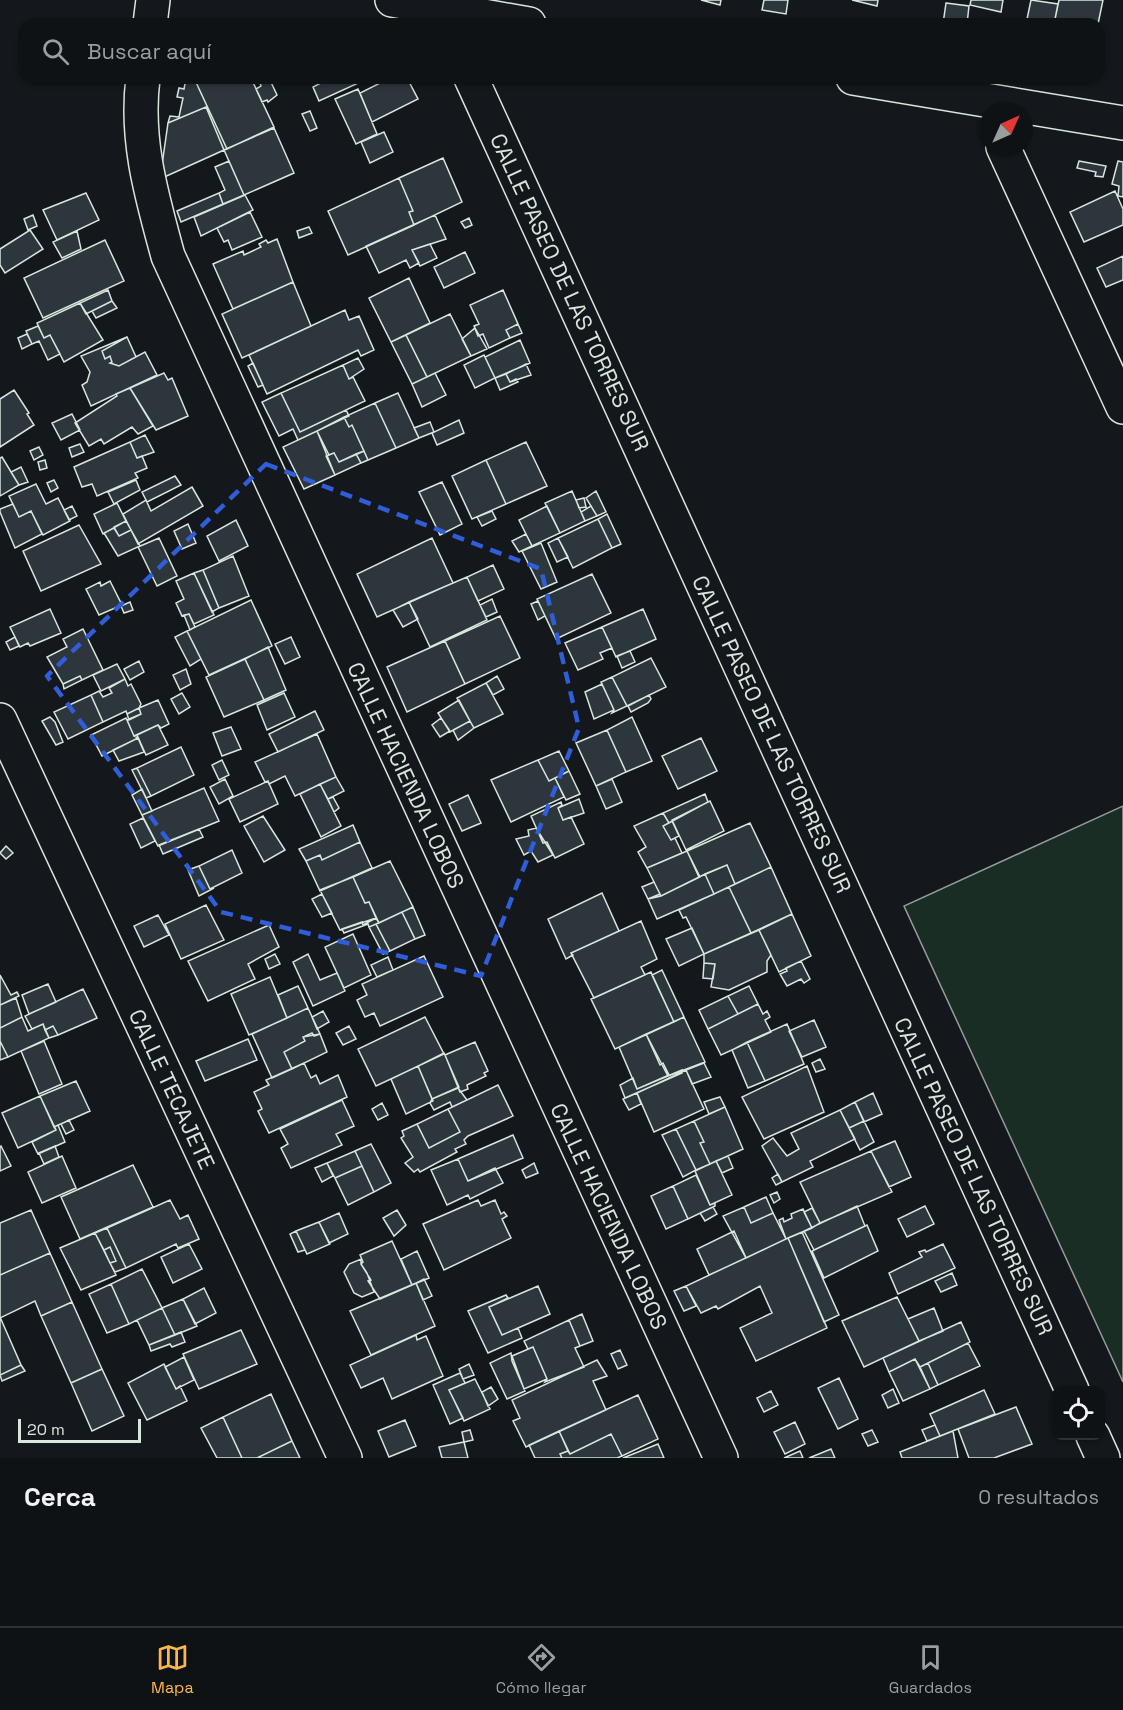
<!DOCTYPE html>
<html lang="es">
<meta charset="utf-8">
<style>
:root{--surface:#0f1215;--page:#1d2022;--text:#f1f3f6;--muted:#9b9ea0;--line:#2f3234;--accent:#ffb74d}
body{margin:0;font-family:"Space Grotesk",sans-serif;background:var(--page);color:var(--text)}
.controls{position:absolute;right:18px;bottom:18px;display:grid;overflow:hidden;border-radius:12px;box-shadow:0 2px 4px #0004}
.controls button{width:54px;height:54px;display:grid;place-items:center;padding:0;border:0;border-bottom:2px solid var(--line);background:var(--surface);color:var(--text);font:30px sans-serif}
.compass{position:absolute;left:979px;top:102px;width:54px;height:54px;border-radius:50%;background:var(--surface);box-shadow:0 2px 4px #0004;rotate:45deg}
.scale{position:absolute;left:18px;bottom:15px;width:123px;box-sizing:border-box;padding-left:6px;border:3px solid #d8e6dc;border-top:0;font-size:16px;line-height:21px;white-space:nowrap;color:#d8e6dc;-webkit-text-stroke:4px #14181c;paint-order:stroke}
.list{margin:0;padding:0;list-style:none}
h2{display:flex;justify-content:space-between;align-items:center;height:78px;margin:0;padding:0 24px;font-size:26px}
h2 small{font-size:20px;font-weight:400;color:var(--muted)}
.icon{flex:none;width:33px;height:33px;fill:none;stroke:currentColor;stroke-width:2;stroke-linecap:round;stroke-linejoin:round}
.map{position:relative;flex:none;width:1123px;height:1458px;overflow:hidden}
.search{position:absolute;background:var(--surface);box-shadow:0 2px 4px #0004;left:18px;right:18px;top:18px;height:66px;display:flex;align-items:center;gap:15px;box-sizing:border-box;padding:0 21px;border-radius:18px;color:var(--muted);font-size:22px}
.sheet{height:168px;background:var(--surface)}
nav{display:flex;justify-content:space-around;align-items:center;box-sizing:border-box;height:84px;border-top:2px solid var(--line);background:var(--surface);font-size:16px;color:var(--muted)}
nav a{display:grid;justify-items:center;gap:3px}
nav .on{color:var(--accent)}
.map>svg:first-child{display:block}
.park{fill:#1a2d24;stroke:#939e99;stroke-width:1.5}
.building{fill:#2c363c;stroke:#d8e6dc;stroke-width:1.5}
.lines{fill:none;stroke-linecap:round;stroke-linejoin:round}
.minor-casing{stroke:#d8e6dc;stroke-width:36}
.minor{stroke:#14181c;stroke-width:33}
.marked{fill:none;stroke:#305dd8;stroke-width:4.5;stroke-dasharray:12 8;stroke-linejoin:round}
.labels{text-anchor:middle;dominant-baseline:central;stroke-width:4.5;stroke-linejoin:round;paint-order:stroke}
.street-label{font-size:22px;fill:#d8e6dc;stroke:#14181c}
</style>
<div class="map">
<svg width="1123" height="1458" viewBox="0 0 1123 1458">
<rect width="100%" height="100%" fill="#14181c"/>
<path class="park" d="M1123 806V1382L904 906Z"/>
<path class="building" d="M701 0H721L720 5Z
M764 0H788L786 14 762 10Z
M852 0H878L877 6Z
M971 0H1003L1001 12 970 5Z
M1031 0 1058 4 1054 24H1026Z
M1059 0H1103L1098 24H1054Z
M946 3 969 6 967 24H943Z
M186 78H194L227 149 224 150 206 107 168 123 170 116 179 117 183 98 177 97 179 88 184 89Z
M194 78H251L274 127 227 149Z
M265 78H269L277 95 268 102 267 100 262 102 256 89 261 86 260 83 267 82Z
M330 78H364L365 80 319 101 313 87Z
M390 78H407L418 99 372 122 360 93Z
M358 89 377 134 356 144 335 99Z
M206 107 224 150 160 179 168 123Z
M310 111 317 128 310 131 302 114Z
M274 128 294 173 244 195 224 150Z
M384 132 393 152 370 163 361 142Z
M443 158 462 202 414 225 409 212 413 211 399 178Z
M229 161 244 195 223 204 219 193 225 190 215 167Z
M1079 161 1106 166 1103 177 1095 176 1096 172 1077 168Z
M1118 161 1123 162V197L1118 196 1119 186 1112 184Z
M399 178 413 211 409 212 414 225 348 255 328 211Z
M1115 191 1123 209V225L1084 242 1070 212Z
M86 193 99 220 57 240 43 210Z
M219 193 223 204 181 222 177 211Z
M245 195 253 210 201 236 194 217Z
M250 212 262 237 232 250 228 240 224 242 217 228Z
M33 215 37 226 28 230 24 219Z
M435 215 446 239 412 250 419 263 410 268 406 260 379 273 366 246Z
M469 218 472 225 465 228 461 222Z
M309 227 312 233 299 238 297 231Z
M30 230 43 249 5 273 0 265V249Z
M77 231 81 249 62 258 53 242Z
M277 239 293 282 233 309 213 264 243 251 244 255 261 247 259 244 266 240 268 243Z
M105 240 124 281 43 318 24 278Z
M430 244 437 258 420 266 412 250Z
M465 252 475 273 444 288 434 267Z
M1123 256V280L1106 287 1097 268Z
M409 278 430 323 391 342 369 298Z
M293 282 311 326 242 358 222 314Z
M108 290 112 301 86 314 80 303Z
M503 290 518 324 506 330 510 338 489 348 483 334 478 336 474 326 479 324 470 305Z
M112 301 117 308 96 318 92 311Z
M80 303 103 340 64 362 50 335 44 338 37 323Z
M345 310 349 320 359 316 374 350 361 356 358 350 267 394 249 355Z
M450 314 471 356 427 377 406 335Z
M518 324 522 333 510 338 506 330Z
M38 326 44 338 50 335 60 354 48 360 39 341 32 344 26 331Z
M475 328 487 349 471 356 462 339Z
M27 334 32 344 22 349 18 338Z
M406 335 427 377 412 384 391 342Z
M127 337 136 357 119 366 110 363 112 362 110 356 105 359 102 351Z
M127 337 102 351 105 359 110 356 112 362 110 363 119 366 145 352 157 375 91 406 82 385 87 382 90 372 81 356Z
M520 340 530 363 495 378 485 357Z
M484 355 495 378 475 388 464 365Z
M358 358 364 369 349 379 343 365Z
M253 363 263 385 258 387 248 366Z
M526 364 531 375 510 382 506 374Z
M343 365 349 379 353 377 365 401 300 432 281 393Z
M164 373 168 380 172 378 188 416 156 430 130 388Z
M435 373 446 395 422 407 412 384Z
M506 374 510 382 516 379 518 382 500 390 495 378Z
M130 388 153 426 138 434 132 427 104 444 101 439 89 446 75 423 117 396 116 394Z
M14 390 29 413 27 414 34 425 0 447V399Z
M281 393 300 432 346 410 349 416 298 440 293 429 279 436 262 402Z
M398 393 419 438 396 448 375 403Z
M375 403 396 448 368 460 352 425 349 427 344 417Z
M72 414 80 430 61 440 52 423Z
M344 417 349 427 352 425 364 451 339 462 334 453 329 455 317 431Z
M459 420 464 433 437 445 432 433Z
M430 422 434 432 419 438 414 428Z
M317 431 335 475 304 489 283 447Z
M145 435 154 452 137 458 130 442Z
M130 442 137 458 142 456 147 468 135 473 138 478 97 496 92 484 82 487 74 467Z
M526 442 547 486 506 504 486 460Z
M80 444 84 452 72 457 69 448Z
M39 447 43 455 34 460 30 451Z
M364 451 368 460 361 463 356 454Z
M334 453 339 462 356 454 361 463 335 475 326 456Z
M2 457 19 485 0 496V458Z
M45 460 47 468 40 470 38 462Z
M486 460 506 504 472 519 452 476Z
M21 467 28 482 19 485 11 472Z
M175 476 181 485 147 502 142 492Z
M54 480 58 488 51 492 47 483Z
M136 480 140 490 114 504 108 492Z
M442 482 462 524 440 535 419 492Z
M36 484 46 504 58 498 70 521 43 535 31 511 19 517 9 496Z
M192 487 203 506 138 544 123 514 146 500 151 511Z
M572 491 585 521 560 533 545 503Z
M596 491 606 512 597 516 586 498Z
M584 498 586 507 579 508 576 500Z
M117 503 126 521 103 534 94 514Z
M13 504 19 517 31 511 42 534 15 548 0 512V509Z
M72 506 77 516 69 520 64 510Z
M547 506 560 533 532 546 519 520Z
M591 506 597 516 585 521 581 512Z
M492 511 496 519 482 526 477 517Z
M607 514 621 544 612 548 598 519Z
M598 519 612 548 573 568 558 538Z
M236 520 248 546 219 561 207 536Z
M126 521 131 530 119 536 114 527Z
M188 524 196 543 182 549 174 531Z
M79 525 101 564 41 591 23 551Z
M114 528 119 536 131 530 140 546 118 556 104 533Z
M526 534 532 546 519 552 512 541Z
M159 538 177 576 157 586 138 547Z
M432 538 453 583 377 617 357 574Z
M558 538 568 557 557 562 548 543Z
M541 543 557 582 541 589 522 551Z
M233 556 249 596 219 608 203 570Z
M493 565 504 589 478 601 467 577Z
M203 570 219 608 212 612 194 573Z
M194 573 214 615 194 624 189 614 182 616 176 603 184 599 176 581Z
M592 574 611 613 556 639 537 599Z
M467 577 487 620 430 647 409 602Z
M110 581 122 605 99 615 86 589 100 582 101 586Z
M492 599 497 612 486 617 480 605Z
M251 600 272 646 209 675 187 631Z
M538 601 545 616 538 620 531 604Z
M130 602 133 610 124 613 121 606Z
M409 602 418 619 403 627 393 610Z
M50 609 61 633 30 646 28 643 20 647 10 627Z
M643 609 656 639 616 657 602 627Z
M189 614 195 627 190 630 184 615Z
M500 616 520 658 465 684 445 641Z
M602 627 612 648 600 653 603 659 578 670 565 643Z
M83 629 103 670 82 680 80 676 63 684 47 657 67 647 63 639Z
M187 631 201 659 190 666 175 637Z
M15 637 19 646 10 650 6 642Z
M291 637 300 657 285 664 275 644Z
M445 641 465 684 407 712 387 667Z
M268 647 286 690 264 700 245 659Z
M630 651 635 662 622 668 617 656Z
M651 658 666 687 627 706 612 677Z
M245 659 264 700 224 717 206 677Z
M139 661 144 672 130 680 124 669Z
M117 664 125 679 101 691 93 675Z
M186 669 191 684 180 690 173 675Z
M80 676 82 680 64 689 63 684Z
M497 676 504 689 493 695 486 683Z
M612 677 627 706 612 713 614 710 601 682Z
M125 679 128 686 131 684 141 704 139 708 127 714 126 711 103 722 91 695 99 691 103 697 112 693 109 688Z
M486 683 503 714 474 728 457 698Z
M602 684 614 710 594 719 585 692Z
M182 693 190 707 179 714 171 699Z
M284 693 295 717 267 730 257 705Z
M91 695 103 722 68 739 54 712Z
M649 695 651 699 648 703 631 712 628 706Z
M158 700 169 724 161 728 158 725 134 736 127 720 141 714 139 708Z
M459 700 470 721 450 732 438 713Z
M139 708 141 714 129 720 127 714Z
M315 711 324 730 278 752 269 734Z
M50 717 55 722 63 742 56 745 42 721Z
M632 717 652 761 626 772 607 730Z
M126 718 134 736 138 738 102 756 91 735Z
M441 718 450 731 440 737 432 725Z
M470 721 474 728 458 740 453 730Z
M158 725 168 745 146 755 137 735Z
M231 727 241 749 222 756 213 733Z
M607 730 626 772 596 786 576 743Z
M317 734 336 777 295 796 285 776 269 784 268 781 265 782 255 762Z
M138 738 144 752 119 761 113 750Z
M701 738 717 771 678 789 662 756Z
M181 747 194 775 151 796 137 768Z
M559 751 569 771 549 781 538 760Z
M222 760 229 775 219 780 212 765Z
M538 760 549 781 555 778 564 797 511 822 491 780Z
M137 768 151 796 146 798 132 770Z
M569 771 580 794 566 800 555 778Z
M336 777 344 791 328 799 320 784Z
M225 779 233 796 219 804 210 787Z
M612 779 622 802 606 809 596 786Z
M268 781 278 804 240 822 229 799Z
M320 784 341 826 321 837 300 794Z
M204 788 219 821 158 846 142 815Z
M142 789 152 811 142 815 132 795Z
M705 794 708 802 669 823 663 813Z
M468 795 481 823 462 831 449 804Z
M333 797 339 808 334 812 328 799Z
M579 799 584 813 563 820 558 808Z
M710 801 724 831 686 850 672 820Z
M561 802 562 805 558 808 563 820 571 817 584 844 555 858 547 842 543 843 531 816Z
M663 813 669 823 663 826 671 840 675 838 682 853 647 868 638 852 646 847 634 826Z
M263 816 285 850 264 862 244 826Z
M143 818 155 841 141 848 130 824Z
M672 821 679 836 671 840 663 826Z
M750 823 771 867 735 884 727 865 699 877 687 851Z
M353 825 360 842 322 860 320 855 306 861 299 849Z
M536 828 553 855 538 862 531 851 524 855 516 839 529 836 528 830Z
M199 829 203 837 163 854 159 845Z
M360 842 372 868 320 891 306 861 320 855 322 860Z
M6 846 13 853 6 859 0 853Z
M232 850 242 873 210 889 199 866Z
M687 851 700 877 661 896 647 868Z
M390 861 413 907 379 923 369 902 365 903 353 877Z
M727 865 735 884 714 894 705 874Z
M199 866 210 889 214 888 199 896 188 870Z
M771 867 792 914 751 933 729 887Z
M705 874 714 894 657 919 648 899 661 896Z
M353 877 365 903 369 902 376 918 340 930 320 890Z
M654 882 660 894 648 899 642 887Z
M729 887 751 933 704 954 686 917 683 918 679 910Z
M602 893 619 931 571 953 573 955 566 959 548 919Z
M322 894 332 913 322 917 312 899Z
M206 905 224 940 181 959 165 924Z
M413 907 425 935 415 939 402 912Z
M402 912 415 939 390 951 376 924Z
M792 914 811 956 779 972 759 930Z
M158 915 169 935 144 947 134 926Z
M376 918 379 923 369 927 368 924 344 933 342 929 362 922 363 925Z
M641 921 657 959 641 967 645 975 594 998 571 953Z
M376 924 390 951 383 954 369 927Z
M269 925 279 947 248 964 255 979 208 1001 188 961Z
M692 928 704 954 679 966 666 939Z
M759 930 771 955 767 961V972L729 990 711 987 715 964 704 963V954Z
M353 934 371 975 344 988 325 947Z
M275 954 280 964 269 969 265 959Z
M308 954 320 980 337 973 345 991 313 1006 293 962Z
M424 956 443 997 380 1026 374 1013 365 1017 357 1000 367 995 362 984Z
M388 957 393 970 377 977 371 965Z
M801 961 810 979 804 983 801 979 787 986 780 974 787 971 786 968Z
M704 963 715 964 713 979 703 978Z
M662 970 684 1017 674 1022 652 975Z
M651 972 674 1022 615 1049 591 999Z
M0 975 11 995 17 992 19 996 0 1005Z
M270 977 287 1018 249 1035 231 994Z
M48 984 56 1002 29 1014 22 995Z
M298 986 308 1008 287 1018 278 995Z
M749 986 758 1004 738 1014 728 996Z
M83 989 97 1018 58 1035 53 1026 45 1030 43 1024 32 1029 25 1016Z
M728 996 738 1014 708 1029 699 1010Z
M16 998 22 1017 0 1028V1005Z
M758 1004 763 1014 767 1011 770 1017 765 1020 771 1032 721 1055 708 1029Z
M308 1008 320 1034 303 1037 305 1041 284 1052 292 1069 272 1078 252 1034Z
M323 1011 329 1022 317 1029 312 1017Z
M22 1017 28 1031 43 1024 49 1038 8 1057 0 1041V1028Z
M425 1017 444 1054 376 1086 358 1049Z
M684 1017 705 1062 668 1076 646 1034Z
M814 1020 826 1047 802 1057 789 1031Z
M787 1024 804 1064 765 1081 747 1042Z
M53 1026 58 1035 49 1038 45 1030Z
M349 1026 356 1039 343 1045 336 1033Z
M312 1033 314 1036 320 1034 327 1052 292 1069 284 1052 305 1041 303 1037Z
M646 1034 660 1065 663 1063 669 1075 637 1089 619 1047Z
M248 1039 257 1060 205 1081 196 1061Z
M0 1041 8 1057 0 1060Z
M44 1041 62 1084 39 1094 21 1051Z
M475 1042 488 1071 484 1073 486 1076 467 1085 468 1089 460 1092 445 1055Z
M747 1042 765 1081 748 1088 732 1050Z
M444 1053 459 1087 432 1099 418 1066Z
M820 1059 825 1069 816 1072 812 1063Z
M304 1063 311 1078 316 1075 320 1084 338 1075 347 1097 269 1133 258 1111 262 1109 254 1092 269 1085 266 1080Z
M704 1063 711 1077 692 1084 686 1070Z
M418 1066 433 1101 406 1114 391 1079Z
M807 1066 824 1112 764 1139 742 1097Z
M682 1070V1073L625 1098 620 1085 633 1078 637 1089Z
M686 1070 704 1109 654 1132 637 1093Z
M76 1081 90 1111 54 1127 40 1096Z
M498 1085 513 1116 468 1136 464 1140 466 1144 455 1149 457 1152 420 1172 418 1169 414 1172 405 1163 413 1157 401 1138 404 1136 402 1131 417 1124 429 1148 460 1132 448 1109Z
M458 1088 467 1100 452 1107 450 1102 434 1110 430 1103 432 1099Z
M637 1093 641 1104 629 1110 623 1099Z
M873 1093 882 1114 864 1122 855 1102Z
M40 1096 56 1130 18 1148 2 1113Z
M720 1097 725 1107 709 1114 704 1102Z
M342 1100 354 1126 336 1134 342 1145 291 1168 281 1148 288 1144 280 1129Z
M855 1102 864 1121 849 1128 840 1110Z
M382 1103 388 1115 378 1120 372 1109Z
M725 1107 743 1149 710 1164 700 1143 704 1142 694 1121Z
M448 1109 460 1132 429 1148 417 1124Z
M840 1110 855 1139 810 1161 813 1167 782 1182 762 1146 773 1138 787 1156 799 1149 791 1133Z
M69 1120 74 1130 66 1134 61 1124Z
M694 1121 704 1142 700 1143 710 1164 696 1170 676 1129Z
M864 1121 874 1142 860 1150 849 1128Z
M58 1125 65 1142 38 1154 32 1142 56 1130 54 1127Z
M676 1129 696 1170 683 1177 662 1135Z
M513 1135 523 1158 468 1181 458 1159Z
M895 1141 911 1177 889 1187 871 1151Z
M371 1144 391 1183 374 1192 355 1151Z
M1 1146 11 1166 0 1171V1147Z
M55 1146 59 1157 44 1164 39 1153Z
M355 1151 362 1166 335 1178 327 1163Z
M871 1151 892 1192 820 1223 800 1182Z
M62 1156 76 1188 42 1203 28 1172Z
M728 1156 733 1168 722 1173 716 1161Z
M458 1159 468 1181 495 1168 503 1183 470 1199 468 1195 447 1205 431 1170Z
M716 1161 732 1195 710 1205 695 1171Z
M327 1163 333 1176 322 1182 315 1168Z
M534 1163 538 1173 526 1178 522 1170Z
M133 1165 153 1207 80 1239 61 1197Z
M362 1166 374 1192 348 1205 335 1178Z
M778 1174 782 1182 776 1185 772 1178Z
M696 1175 710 1205 715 1203V1206L688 1219 673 1186Z
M673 1186 688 1219 666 1229 651 1196Z
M777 1192 780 1199 774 1203 770 1195Z
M766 1197 773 1213 751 1223 744 1207Z
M170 1200 180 1219 188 1215 199 1239 178 1248 176 1244 126 1268 107 1228Z
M478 1200 481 1206 495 1200 501 1214 504 1212 507 1216 502 1219 511 1238 444 1270 423 1224Z
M857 1206 865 1226 814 1250 804 1231Z
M925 1206 934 1224 907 1237 898 1219Z
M713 1207 717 1214 705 1221 700 1213Z
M744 1207 751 1223 773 1213 786 1239 746 1258 723 1216Z
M812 1208 820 1223 812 1228 804 1212Z
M803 1209 812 1228 786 1239 779 1220 783 1218 784 1222 792 1218 791 1214Z
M31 1210 50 1253 0 1275V1223Z
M397 1210 406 1225 394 1236 383 1218Z
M339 1213 348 1234 329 1243 319 1222Z
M319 1222 330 1244 307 1254 296 1231Z
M867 1225 878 1251 824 1278 812 1251Z
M107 1228 126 1268 115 1272 110 1263 116 1261 110 1247 104 1250 95 1233Z
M296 1231 305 1250 298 1252 290 1234Z
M734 1231 746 1258 709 1275 697 1249Z
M802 1232 839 1315 824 1322 788 1238Z
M95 1233 116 1275 81 1290 60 1248Z
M788 1238 827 1328 756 1361 740 1328 772 1313 760 1286 718 1309 716 1306 701 1313 686 1286Z
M392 1241 412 1285 380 1299 368 1281 371 1280 361 1264 363 1262 360 1255Z
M189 1244 202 1269 173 1283 161 1257Z
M943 1244 955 1268 898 1294 889 1273 922 1257 919 1252 925 1250 926 1252Z
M110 1247 116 1261 110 1263 104 1250Z
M417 1251 429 1278 412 1285 401 1259Z
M50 1253 72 1302 41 1316 35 1301 0 1318V1275Z
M361 1259V1264L367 1273 374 1292 362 1297 354 1293 344 1272 349 1264Z
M142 1269 162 1308 129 1324 111 1284Z
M952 1273 957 1285 941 1292 935 1281Z
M424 1279 432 1296 423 1300 416 1283Z
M416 1283 435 1326 371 1355 350 1311Z
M111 1284 129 1324 107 1333 89 1294Z
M538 1286 550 1314 502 1335 489 1307Z
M686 1286 696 1306 684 1311 674 1291Z
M204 1288 216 1313 195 1324 183 1299Z
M506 1295 508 1298 489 1307 492 1314 502 1335 518 1328 522 1338 488 1353 468 1311Z
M897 1297 919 1341 864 1367 842 1321Z
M183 1299 197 1326 175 1335 162 1308Z
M72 1302 102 1369 71 1383 41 1316Z
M162 1308 175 1335 149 1345 137 1320Z
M934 1308 943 1331 919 1341 908 1319Z
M582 1314 593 1341 580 1346 569 1320Z
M0 1317 21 1365 0 1375Z
M569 1320 580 1346 575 1348 584 1367 545 1382 547 1379 533 1347 528 1349 524 1341Z
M961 1322 970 1342 920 1367 915 1359 889 1372 883 1358Z
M241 1330 257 1364 199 1389 183 1354Z
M181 1332 185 1342 172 1347 170 1344 151 1351 149 1345Z
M416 1335 417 1340 426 1336 443 1376 392 1399 383 1378 361 1388 350 1365Z
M968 1343 980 1366 938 1385 928 1363Z
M533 1347 547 1379 524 1389 512 1356Z
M620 1350 627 1365 618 1369 611 1354Z
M511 1353 512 1361 525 1391 507 1399 490 1363Z
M184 1357 194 1380 176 1389 165 1367Z
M915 1359 930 1389 903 1401 889 1372Z
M597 1360 607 1376 593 1381 606 1410 526 1447 513 1421 520 1418 512 1400Z
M928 1363 938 1385 930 1389 920 1367Z
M164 1364 176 1389 180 1386 187 1401 147 1420 128 1383Z
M469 1364 474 1375 463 1379 459 1369Z
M21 1365 25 1371 2 1381 0 1375Z
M102 1369 124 1416 92 1431 71 1383Z
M460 1373 465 1383 449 1390 463 1418 450 1424 433 1385Z
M839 1378 858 1419 838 1429 818 1388Z
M475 1379 490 1409 464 1421 449 1390Z
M491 1387 498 1399 488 1406 482 1392Z
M893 1389 899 1403 888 1408 882 1395Z
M984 1390 995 1414 940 1436 930 1414Z
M771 1391 778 1405 764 1412 757 1398Z
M271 1394 292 1441 257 1458H242L223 1417Z
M638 1395 658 1439 622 1456 611 1434 570 1454 559 1431Z
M1016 1407 1032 1444 994 1458H969L958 1429Z
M223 1417 242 1458H217L201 1428Z
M405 1420 416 1446 389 1457 378 1431Z
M795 1422 805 1444 785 1454 774 1432Z
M935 1425 940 1436 927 1441 922 1430Z
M470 1430 473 1440 464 1442 462 1432Z
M872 1430 878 1442 868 1446 862 1434Z
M559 1431 568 1451 560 1454 562 1458H535L529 1445Z
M953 1431 958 1458H902L900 1452Z
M611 1434 622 1456 617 1458H562L560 1454 568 1451 570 1454Z
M292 1441 300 1458H257Z
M464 1442 468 1458H442L439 1447Z
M658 1444 664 1458H623Z
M831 1449 835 1458H809Z
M800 1451 803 1458H784Z"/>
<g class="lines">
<defs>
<path id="minor" d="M392 0 529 24
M150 24 153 0
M143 78C135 140 152 197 168 256L721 1458
M471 78 1072 1390
M853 78 1123 123
M1003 147 1123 407
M0 720 345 1458
M1093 1436 1103 1458"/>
</defs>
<use href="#minor" class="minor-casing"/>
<use href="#minor" class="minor"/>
</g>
<path class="marked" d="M266 464 541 569 579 728 481 976 221 912 47 676Z"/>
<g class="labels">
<g class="street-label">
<text transform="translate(570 292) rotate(65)">CALLE PASEO DE LAS TORRES SUR</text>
<text transform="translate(772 734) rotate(65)">CALLE PASEO DE LAS TORRES SUR</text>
<text transform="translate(406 775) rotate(65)">CALLE HACIENDA LOBOS</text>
<text transform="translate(172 1089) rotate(65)">CALLE TECAJETE</text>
<text transform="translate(974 1176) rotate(65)">CALLE PASEO DE LAS TORRES SUR</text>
<text transform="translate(609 1216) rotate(65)">CALLE HACIENDA LOBOS</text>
</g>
</g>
</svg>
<div class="controls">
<button><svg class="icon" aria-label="locate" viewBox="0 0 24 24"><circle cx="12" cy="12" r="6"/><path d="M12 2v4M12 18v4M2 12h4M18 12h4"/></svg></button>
</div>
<svg class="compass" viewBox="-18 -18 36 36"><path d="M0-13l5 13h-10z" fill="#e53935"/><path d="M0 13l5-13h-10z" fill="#9b9ea0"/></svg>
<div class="scale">20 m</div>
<div class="search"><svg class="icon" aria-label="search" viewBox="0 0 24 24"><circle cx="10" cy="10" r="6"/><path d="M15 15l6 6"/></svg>Buscar aquí</div>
</div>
<section class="sheet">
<h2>Cerca<small>0 resultados</small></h2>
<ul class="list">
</ul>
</section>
<nav>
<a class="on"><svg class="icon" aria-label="map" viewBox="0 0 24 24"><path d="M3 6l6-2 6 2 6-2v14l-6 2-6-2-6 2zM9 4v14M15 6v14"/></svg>Mapa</a>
<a><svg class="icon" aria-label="directions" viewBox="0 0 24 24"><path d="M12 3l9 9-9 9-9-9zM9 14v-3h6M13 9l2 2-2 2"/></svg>Cómo llegar</a>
<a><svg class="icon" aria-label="saved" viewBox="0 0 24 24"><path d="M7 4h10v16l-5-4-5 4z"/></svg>Guardados</a>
</nav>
